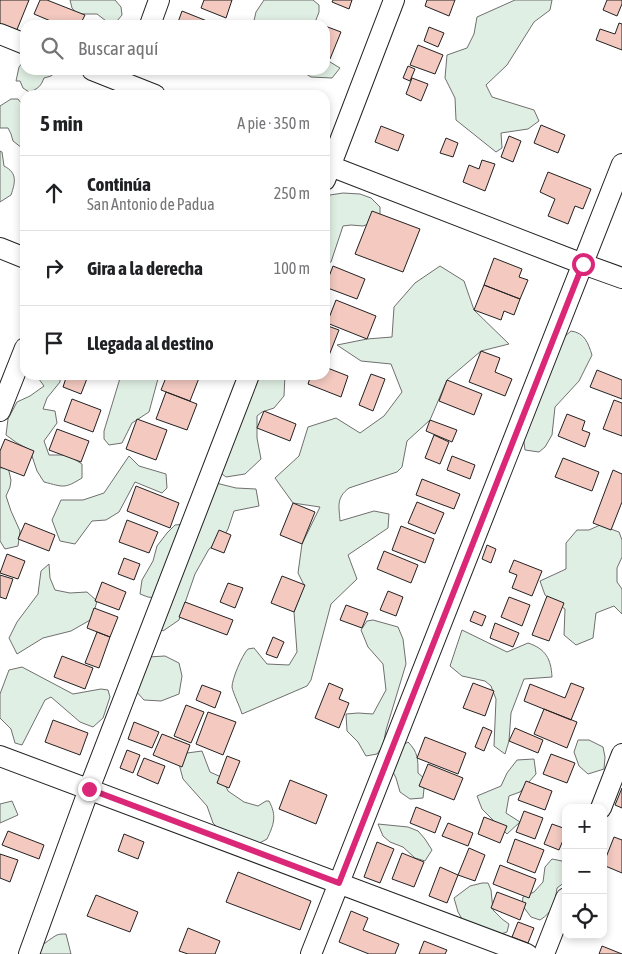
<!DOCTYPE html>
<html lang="es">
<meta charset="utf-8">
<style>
:root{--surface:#fff;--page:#f2f2f2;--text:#202124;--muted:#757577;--line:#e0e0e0}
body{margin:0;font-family:"Asap Condensed",sans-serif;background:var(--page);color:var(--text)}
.controls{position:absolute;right:15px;bottom:15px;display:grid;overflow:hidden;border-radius:10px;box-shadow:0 2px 8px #0003}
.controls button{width:45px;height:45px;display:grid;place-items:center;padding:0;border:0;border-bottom:1px solid var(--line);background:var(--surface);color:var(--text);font:25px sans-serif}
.stop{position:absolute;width:15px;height:15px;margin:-11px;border:4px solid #db2777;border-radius:50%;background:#fff}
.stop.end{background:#db2777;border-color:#fff;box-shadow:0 1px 5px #0008}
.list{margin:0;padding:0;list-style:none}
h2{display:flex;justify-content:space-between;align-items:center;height:65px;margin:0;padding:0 20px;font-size:21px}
h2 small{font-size:16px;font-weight:400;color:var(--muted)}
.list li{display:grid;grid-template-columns:32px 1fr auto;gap:15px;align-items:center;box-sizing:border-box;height:75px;padding:0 20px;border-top:1px solid var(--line)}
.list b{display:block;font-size:19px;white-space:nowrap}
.list p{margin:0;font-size:16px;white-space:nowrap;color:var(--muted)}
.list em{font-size:16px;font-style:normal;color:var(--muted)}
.icon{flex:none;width:28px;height:28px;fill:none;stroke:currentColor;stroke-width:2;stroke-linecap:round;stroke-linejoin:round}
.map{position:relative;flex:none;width:622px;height:954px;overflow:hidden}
.search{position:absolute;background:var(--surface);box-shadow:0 2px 8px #0003;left:20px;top:20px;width:310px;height:55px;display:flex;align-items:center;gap:12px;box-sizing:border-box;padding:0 18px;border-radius:15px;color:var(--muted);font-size:19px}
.panel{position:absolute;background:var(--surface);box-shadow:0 2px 8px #0003;left:20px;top:90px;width:310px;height:290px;border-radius:15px}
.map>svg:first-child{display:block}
.green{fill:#e0efe3;stroke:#6f6f6f}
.building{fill:#f3c9c0;stroke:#222}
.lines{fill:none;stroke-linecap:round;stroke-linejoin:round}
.minor-casing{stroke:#222;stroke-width:22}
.minor{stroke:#fff;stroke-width:20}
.route{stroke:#db2777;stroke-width:6}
</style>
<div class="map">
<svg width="622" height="954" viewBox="0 0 622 954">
<rect width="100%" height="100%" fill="#fff"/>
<path class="green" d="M70 0H115L121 7 122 15 117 21 110 24 97 14H77L72 8Z
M264 0H313L319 5V12L314 25H253L256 12Z
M515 0H552L550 10 534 22 507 65 486 85 492 97 534 110 539 121 528 129 501 133 502 148 496 152 456 120 455 98 445 78 447 55 467 48 474 34 477 17Z
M325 59 340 68 332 78 311 77 300 70H325Z
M24 61 25 62V70H56L57 71 51 76 44 78C41 86 38 89 29 92L23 88 20 81H16L19 67Z
M11 99H18L25 108V149L22 148 13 141 11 134 8 128H0V106Z
M0 151 2 152 4 166C18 173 15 183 11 195L0 202Z
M343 193 360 194 371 198 380 207V220L363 226 351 225 343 226 331 262 325 263V201L330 195Z
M440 266 464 281 474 310 509 344 481 351 447 380 430 420 407 441 402 467 397 472 349 488C336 498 339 506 340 521L374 511 389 514 388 528 348 555 357 579 331 604 311 680 307 686 242 714C240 707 233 693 232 687 232 679 242 655 248 649L254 648 267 664 289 665 297 652 294 612 304 585 298 573 302 544 320 507 293 503 275 478 299 456 308 427 336 418 360 433 384 416 402 392 391 364 361 361 337 345 367 339 392 337 394 307 415 283Z
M571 331C585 333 588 343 592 355L579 381 555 407 552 435 545 447 539 452 525 450 523 435 564 337Z
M36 375H60V382L47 398 43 409 55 411 57 423 44 441 49 455H68L82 464V478C64 489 64 487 44 482L37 471 30 450 17 443 6 435 8 419 17 402 30 396 44 386Z
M121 375H159L149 412 132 423 122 443 109 445 104 439V431Z
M259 375H285L284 396 274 408 262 412 257 416V438L261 459 245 474 226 477 218 471 257 376Z
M129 456 139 466 166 474 167 488 162 493 135 482 119 512 106 520 92 521 75 544 60 541 52 520 61 500H83L104 493Z
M8 467 11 480 10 487 6 496 11 511 20 531 18 546 5 549 0 541V468Z
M216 483 236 488 256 489 259 506 234 511 228 529 222 540 209 549 195 574 179 620 163 631 152 619 156 598 148 597 140 594 142 580 153 561 157 546 167 533 175 525 185 524Z
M600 525 619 532 622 540V557L617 568V582L622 589V614L614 606 596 613 593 638 576 645 564 635 565 609 545 595 540 581 566 569V543L577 530H589Z
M49 564 50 578 55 590 70 593 87 592 97 601 92 619 71 631 43 638 17 654 9 638 17 622 38 594 41 571Z
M373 620 398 627 403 639 406 664 386 730 383 746 377 754 366 756 358 742 347 731 346 714 358 713 373 714 386 690 383 664 368 647 361 630 367 621Z
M462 630 507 652 528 643C546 649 551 659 552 677L524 679 511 713 509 741 505 754 494 746 496 699 491 686 485 681 462 676 450 666Z
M165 656 179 663 182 676 179 694 161 701 144 700 134 689 148 657Z
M22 667 73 694 101 689 108 690 110 697 103 718 93 727 80 722 51 697 45 700 22 745 15 743 11 729 0 718V694L9 670Z
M578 740H589L603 747 605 757 604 769 588 774 579 766 574 752Z
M408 742C418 752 418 759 418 773L425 779 423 798 410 799 400 792 396 778 391 768 400 747Z
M202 751 210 772 221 777 228 791 244 802 258 806 266 801H269C277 816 274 824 267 839L254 846 224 834 213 823 207 806 183 779 179 764 187 753Z
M534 759 536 774 520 792 509 796 506 813 520 822 507 834 482 809 477 796 501 786 507 773 517 760Z
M12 801 18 815 0 823V804Z
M378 824 408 827 418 831 425 839 432 850 425 861 415 858 403 847 390 842 383 836Z
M552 859 562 861 564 864 565 882 557 888C555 903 553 912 540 920L531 917 522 905 523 897 534 892 543 882 545 867Z
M482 883H488L491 890 493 910 502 919 509 924 507 932 498 935 465 924 458 912 454 898 470 886Z
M66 934 71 954H32C34 951 54 936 57 935 59 934 63 934 66 934Z"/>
<path class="building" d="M0 0H29L16 32 0 25Z
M40 0H47L85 15 80 25H52L53 22 34 14Z
M204 0H232L226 18 201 8Z
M333 0H352L349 9 332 2Z
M427 0H455L449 16 425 6Z
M607 0H622V4L617 16 603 10Z
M182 11 207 21 206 25H177Z
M619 23 622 24V50L596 40 600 29 615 34Z
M325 26 341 32 330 59 325 56Z
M429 27 444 33 438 47 424 41Z
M418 45 443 55 435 74 410 65Z
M408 66 415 69 410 81 403 78Z
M412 78 428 84 421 101 406 94Z
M541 125 565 135 558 153 534 143Z
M381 126 404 135 398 151 375 142Z
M509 136 521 141 513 162 501 157Z
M446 138 458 143 453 157 440 153Z
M482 160 495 164 485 191 463 182 469 165 479 169Z
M548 172 591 189 583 209 575 206 568 224 548 216 555 199 540 192Z
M372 211 420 229 403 272 355 254Z
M494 258 522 269 519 277 528 280 520 299 484 285Z
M333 266 365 279 357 299 325 287Z
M484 285 520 299 514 315 504 311 501 320 474 310Z
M336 300 376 316 367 339 327 323Z
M325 325 339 330 328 358 325 356Z
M481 351 500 358 495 372 512 379 505 396 469 382Z
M325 367 348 376 341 397 308 384 311 375H325Z
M597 370 622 380V399L590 387Z
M371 374 385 379 373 411 359 405Z
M67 375 88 376 81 394 63 387Z
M167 375H190L199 378 190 401 161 390Z
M447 380 482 394 474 415 439 401Z
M166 392 197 404 187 430 156 419Z
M72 399 101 410 93 432 64 421Z
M614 400 622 403V436L603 429Z
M264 411 296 424 290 441 257 428Z
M567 414 585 421 582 430 590 433 585 447 558 436Z
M137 419 167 430 156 460 126 449Z
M430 420 457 430 452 442 426 431Z
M57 429 89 441 81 462 49 450Z
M434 435 449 442 440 464 425 458Z
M5 439 34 451 24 476 0 467V451Z
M452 456 475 465 470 479 447 470Z
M563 458 599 472 592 491 555 477Z
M613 470 622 474V502L611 530 593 523Z
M422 479 460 494 454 509 416 495Z
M136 486 179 503 170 528 127 511Z
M417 502 444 513 435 534 408 523Z
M293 503 315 512 302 544 280 535Z
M127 520 158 532 149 553 119 542Z
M25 523 55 535 49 551 18 539Z
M401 526 434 539 425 563 392 550Z
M219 530 231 535 224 553 211 548Z
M487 545 496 549 491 563 482 559Z
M384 551 418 565 411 583 377 569Z
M7 554 25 561 18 579 0 573Z
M124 558 140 564 134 580 118 574Z
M514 560 542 571 532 596 512 588 517 575 509 572Z
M0 575 13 579 6 599 0 597Z
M282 576 305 585 294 612 271 603Z
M102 582 126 592 119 610 95 601Z
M228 583 243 588 235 608 220 602Z
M388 591 403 597 396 616 380 610Z
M547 596 564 603 549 641 532 635Z
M509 597 530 605 522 626 501 617Z
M185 602 233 620 227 635 179 617Z
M346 605 368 613 362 628 340 620Z
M94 608 118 617 110 637 87 628Z
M474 611 486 616 482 626 470 621Z
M495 623 519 633 513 647 490 638Z
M97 632 110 637 99 668 85 663Z
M273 637 284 642 277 658 266 654Z
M62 656 93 668 85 689 54 677Z
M329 683 343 689 339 699 349 703 339 728 315 718Z
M473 683 494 691 485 716 463 708Z
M571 683 584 688 571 720 524 701 530 684 565 698Z
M202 685 221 692 215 708 196 700Z
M186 705 204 712 191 743 174 736Z
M544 709 577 722 567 748 534 734Z
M208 712 236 722 223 755 196 744Z
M53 720 88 733 80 755 45 742Z
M134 722 159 732 152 748 128 739Z
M483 727 492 731 484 751 475 747Z
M515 728 543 740 538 753 509 741Z
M162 734 190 745 182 767 153 755Z
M425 737 466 753 458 774 417 758Z
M127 750 140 755 133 773 120 768Z
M551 754 575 763 567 783 543 774Z
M227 756 240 761 229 788 217 783Z
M144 758 165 766 158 784 137 775Z
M428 764 463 778 454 800 419 786Z
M290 780 327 795 316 824 279 809Z
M526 781 552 791 545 810 518 800Z
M622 788V808L615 805Z
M416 807 441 817 435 833 410 823Z
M524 811 543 818 535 839 516 832Z
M484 817 507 826 500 843 478 834Z
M448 823 473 833 468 846 442 836Z
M552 824 566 829V833L559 850 544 844Z
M8 831 44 845 39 859 2 845Z
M124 834 144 842 138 859 118 851Z
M614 837 622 840V873L603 865Z
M515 839 544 850 535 873 507 862Z
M377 842 394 849 380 883 364 877Z
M469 848 485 855 475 881 458 875Z
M402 853 424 862 414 887 392 879Z
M0 854 18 860 10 882 0 878Z
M500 865 536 879 529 898 493 884Z
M440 867 458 875 447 903 429 896Z
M238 872 311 901 300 930 226 902Z
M497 892 526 903 520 920 491 908Z
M96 895 138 912 130 932 87 916Z
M351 911 368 918 363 930 399 944 395 954H369L339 942Z
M518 922 534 928 528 943 512 937Z
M188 928 220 941 215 954H188L179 951Z
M424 941 447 950 445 954H419Z
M602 946 622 954H599Z"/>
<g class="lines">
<defs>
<path id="minor" d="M150 25 159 0
M0 34 25 44
M92 70 155 95
M325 164 583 264 622 278
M325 180 394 0
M0 248 25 258
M0 411 25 348
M0 756 527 954
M601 808 622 754
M29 954 89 789 249 375
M311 954 622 164
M544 954 566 898"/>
</defs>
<use href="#minor" class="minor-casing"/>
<use href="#minor" class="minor"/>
</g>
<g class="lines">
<path class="route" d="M89 789 339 883 583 264"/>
</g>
</svg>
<div class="controls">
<button>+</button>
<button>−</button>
<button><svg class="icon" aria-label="locate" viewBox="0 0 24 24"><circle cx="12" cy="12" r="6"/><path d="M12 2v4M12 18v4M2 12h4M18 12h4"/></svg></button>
</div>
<div class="stop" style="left:583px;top:264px"></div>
<div class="stop end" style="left:89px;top:789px"></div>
<div class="search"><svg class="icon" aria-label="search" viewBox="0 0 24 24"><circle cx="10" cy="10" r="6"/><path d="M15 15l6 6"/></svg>Buscar aquí</div>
<section class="panel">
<h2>5 min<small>A pie · 350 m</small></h2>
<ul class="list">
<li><svg class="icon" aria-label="ahead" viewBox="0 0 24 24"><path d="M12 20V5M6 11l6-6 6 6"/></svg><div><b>Continúa</b><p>San Antonio de Padua</p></div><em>250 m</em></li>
<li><svg class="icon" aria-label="right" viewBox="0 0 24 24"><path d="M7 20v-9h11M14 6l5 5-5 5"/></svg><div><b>Gira a la derecha</b></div><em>100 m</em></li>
<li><svg class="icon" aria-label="arrive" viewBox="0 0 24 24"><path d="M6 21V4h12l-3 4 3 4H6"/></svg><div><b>Llegada al destino</b></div></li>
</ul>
</section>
</div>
